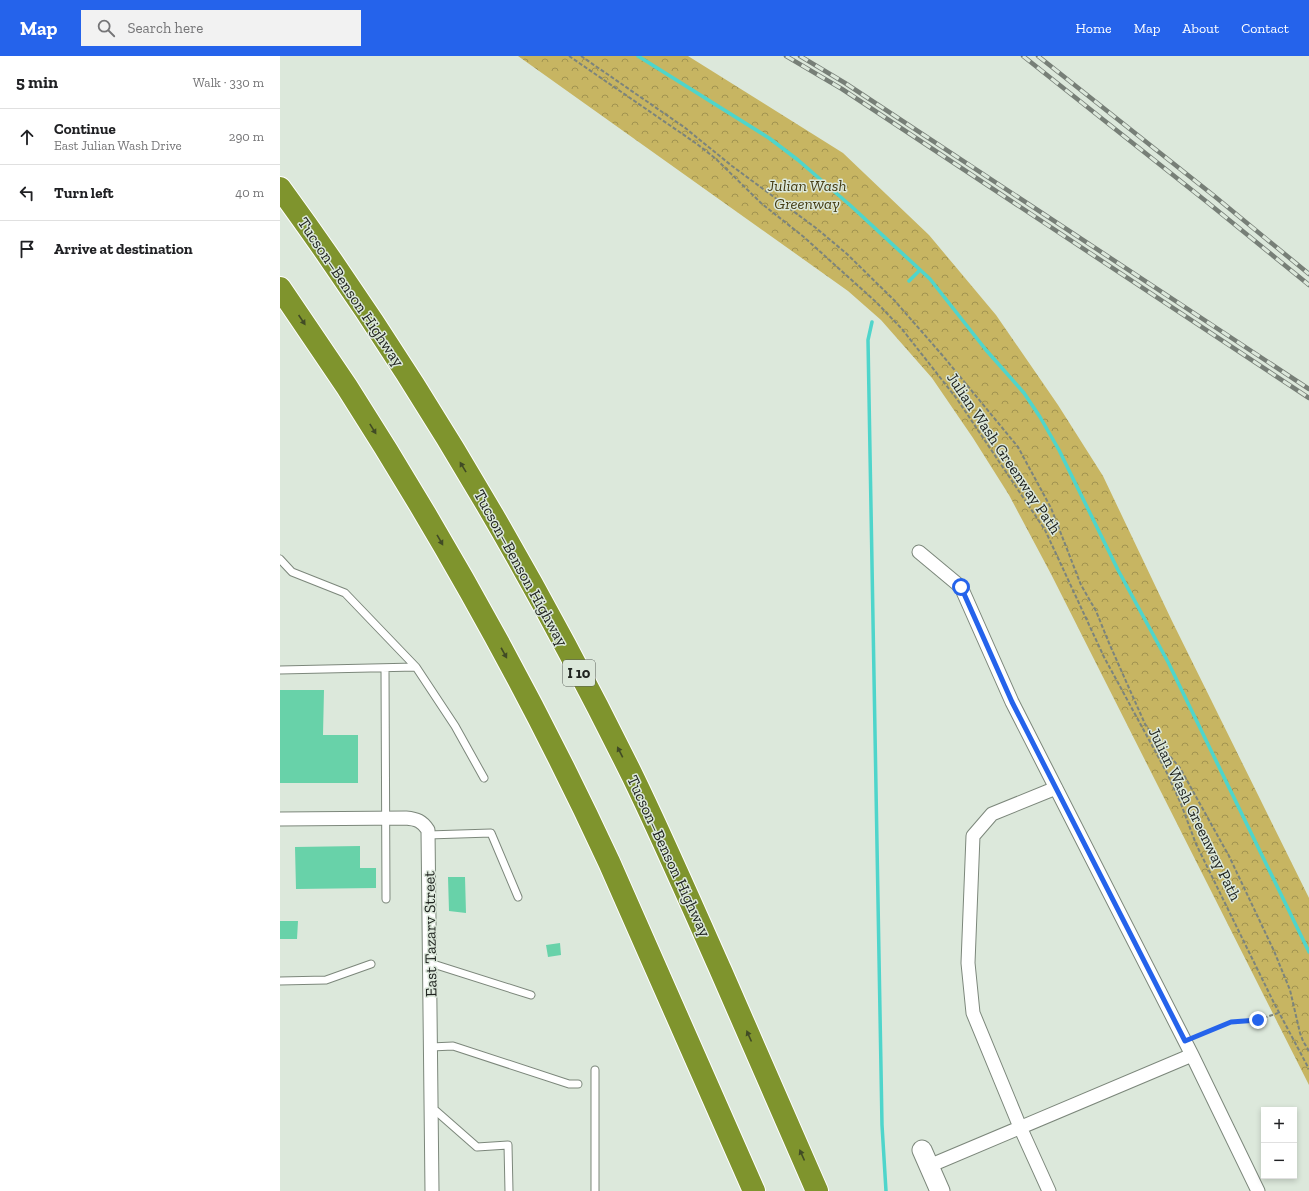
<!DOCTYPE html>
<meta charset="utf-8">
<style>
:root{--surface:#fff;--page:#f2f2f2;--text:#202124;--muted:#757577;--line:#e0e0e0;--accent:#2563eb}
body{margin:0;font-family:"Zilla Slab",serif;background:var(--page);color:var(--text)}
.controls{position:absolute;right:12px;bottom:12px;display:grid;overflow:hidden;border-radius:0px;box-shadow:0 2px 6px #0003}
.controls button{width:36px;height:36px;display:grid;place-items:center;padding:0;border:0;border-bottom:1px solid var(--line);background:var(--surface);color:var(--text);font:20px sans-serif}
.stop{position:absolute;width:12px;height:12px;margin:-9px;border:3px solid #2563eb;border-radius:50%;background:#fff}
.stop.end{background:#2563eb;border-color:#fff;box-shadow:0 1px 4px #0008}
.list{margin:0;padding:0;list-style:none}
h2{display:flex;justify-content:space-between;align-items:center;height:52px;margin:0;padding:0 16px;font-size:17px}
h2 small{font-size:13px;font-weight:400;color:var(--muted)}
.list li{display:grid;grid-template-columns:26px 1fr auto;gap:12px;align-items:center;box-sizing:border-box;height:56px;padding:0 16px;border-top:1px solid var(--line)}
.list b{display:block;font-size:15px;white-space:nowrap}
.list p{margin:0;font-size:13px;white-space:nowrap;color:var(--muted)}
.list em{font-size:13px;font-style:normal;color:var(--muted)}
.icon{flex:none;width:22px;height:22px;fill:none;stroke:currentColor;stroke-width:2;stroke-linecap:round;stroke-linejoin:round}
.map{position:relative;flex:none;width:1029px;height:1135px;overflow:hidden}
header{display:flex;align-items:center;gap:24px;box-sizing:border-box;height:56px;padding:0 20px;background:var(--accent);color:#fff}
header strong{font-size:19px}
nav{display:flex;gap:22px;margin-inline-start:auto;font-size:14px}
.search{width:280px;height:36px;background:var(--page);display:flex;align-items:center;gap:10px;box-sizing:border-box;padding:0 14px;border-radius:0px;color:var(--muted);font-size:15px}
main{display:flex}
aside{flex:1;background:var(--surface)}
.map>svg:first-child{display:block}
.park{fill:url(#park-crowns)}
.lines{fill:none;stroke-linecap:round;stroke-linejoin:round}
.stream{stroke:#4fd5cb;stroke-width:3.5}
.building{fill:#68d2a9}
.lane-casing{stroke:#7c877b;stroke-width:9}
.street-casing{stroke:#7c877b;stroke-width:15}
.secondary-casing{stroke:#7c877b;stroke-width:21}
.highway-casing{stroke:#fff;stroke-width:24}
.path{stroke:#7c847c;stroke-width:2;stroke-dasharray:4 2;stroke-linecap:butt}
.lane{stroke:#fff;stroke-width:7}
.street{stroke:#fff;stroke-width:13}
.secondary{stroke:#fff;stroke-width:19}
.highway{stroke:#7f942d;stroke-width:22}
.rail-casing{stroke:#777f77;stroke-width:4.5}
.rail{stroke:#dce8db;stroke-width:3;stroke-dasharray:9;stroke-linecap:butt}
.oneway{fill:#414b25}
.route{stroke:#2563eb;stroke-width:5}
.labels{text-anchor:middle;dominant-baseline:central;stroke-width:3;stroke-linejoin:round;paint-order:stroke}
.shield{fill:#dce8db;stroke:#585f58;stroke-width:1}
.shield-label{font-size:15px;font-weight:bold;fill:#202420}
.park-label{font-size:16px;font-style:italic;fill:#443c13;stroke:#dce8db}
.street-label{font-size:16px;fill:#202420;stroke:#dce8db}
</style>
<header>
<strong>Map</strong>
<div class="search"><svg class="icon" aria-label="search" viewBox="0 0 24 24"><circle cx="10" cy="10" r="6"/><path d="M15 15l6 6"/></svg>Search here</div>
<nav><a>Home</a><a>Map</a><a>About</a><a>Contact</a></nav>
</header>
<main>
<aside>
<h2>5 min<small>Walk · 330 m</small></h2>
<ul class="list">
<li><svg class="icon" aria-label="ahead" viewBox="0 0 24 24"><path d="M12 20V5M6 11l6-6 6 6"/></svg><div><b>Continue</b><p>East Julian Wash Drive</p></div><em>290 m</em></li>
<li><svg class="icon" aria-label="left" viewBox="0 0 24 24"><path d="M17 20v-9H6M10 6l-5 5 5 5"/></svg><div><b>Turn left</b></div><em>40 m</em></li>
<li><svg class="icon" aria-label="arrive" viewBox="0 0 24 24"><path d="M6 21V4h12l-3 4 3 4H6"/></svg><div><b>Arrive at destination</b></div></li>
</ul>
</aside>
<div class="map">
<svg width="1029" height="1135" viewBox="0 0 1029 1135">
<defs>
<pattern id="park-crowns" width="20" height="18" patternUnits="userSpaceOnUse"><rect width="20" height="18" fill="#c7b562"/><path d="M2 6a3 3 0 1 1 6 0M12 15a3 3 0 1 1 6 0" fill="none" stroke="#a19350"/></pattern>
</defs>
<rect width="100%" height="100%" fill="#dce8db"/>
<path class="park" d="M238 0H408L563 97 649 179 716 259 778 349 823 420 892 565 1029 842V1029L771 518 729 439 693 382 652 322 601 264 568 235Z"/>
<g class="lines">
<path class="stream" d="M358 0 489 82 518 104 571 150 650 223 706 294 744 337 760 361 779 394 838 514 888 606 1029 896
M629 225 640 214
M592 266 588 284 602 1069 606 1135"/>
</g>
<path class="building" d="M0 634H44L43 679H78V727H0Z
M80 790V812H96V832L16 833 15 791Z
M168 821H185L186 857 169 855Z
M0 865H18L17 883H0Z
M280 887 281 899 268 901 266 889Z"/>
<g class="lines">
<defs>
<path id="lane" d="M0 503 12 516 65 537 136 611
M105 612 106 843
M0 614 136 611 175 670 204 722
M148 779 211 777 238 841
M150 907 251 939
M0 925 46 924 91 908
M151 991 173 990 289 1028H298
M315 1014V1135
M151 1055H156L197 1091 228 1089 229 1135"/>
<path id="street" d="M639 496 681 531 732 646 912 999 978 1135
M0 763 126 762C137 763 142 765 148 774L152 1135
M649 1110 912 999
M769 1135 740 1071 693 957 688 907 693 780 712 758 776 732"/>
<path id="secondary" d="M642 1094 660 1135"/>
<path id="highway" d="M0 132C135 317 252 516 353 721 384 785 412 850 441 915 473 988 505 1061 537 1135
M0 232C22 265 45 298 67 331 165 484 253 642 329 806L474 1135"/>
</defs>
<use href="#lane" class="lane-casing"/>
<use href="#street" class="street-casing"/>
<use href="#secondary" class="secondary-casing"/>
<use href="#highway" class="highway-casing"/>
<path class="path" d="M289 0 417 88 436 103 481 147 525 182 596 246 622 273 677 343 765 474 824 601 887 717 901 748 916 788 994 947 1029 1013
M301 0 404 71 452 110 536 172 567 198 615 245 663 300 738 391 771 452 801 529 816 555 829 587 865 668 877 685 900 712 949 800 994 895 1010 934 1020 977 1023 985 1029 995
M915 981 951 966 978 964 998 957"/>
<use href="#lane" class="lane"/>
<use href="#street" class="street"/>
<use href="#secondary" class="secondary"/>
<use href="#highway" class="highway"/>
<defs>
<path id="rail" d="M506 0 562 33 1029 342
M520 0 565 27 1029 333
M743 0 927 146 1029 229
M758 0 933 139 1029 218"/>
</defs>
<use href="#rail" class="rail-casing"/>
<use href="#rail" class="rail"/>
</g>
<defs><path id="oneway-solid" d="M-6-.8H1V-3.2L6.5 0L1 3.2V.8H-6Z"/></defs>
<g class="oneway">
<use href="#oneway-solid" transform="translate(22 264) rotate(56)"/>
<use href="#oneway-solid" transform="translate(93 373) rotate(58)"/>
<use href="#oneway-solid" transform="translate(183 411) rotate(-121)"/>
<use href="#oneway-solid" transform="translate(160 484) rotate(60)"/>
<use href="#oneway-solid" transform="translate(224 597) rotate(61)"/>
<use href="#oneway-solid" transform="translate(340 696) rotate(-117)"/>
<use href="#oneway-solid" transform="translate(469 980) rotate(-114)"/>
<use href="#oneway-solid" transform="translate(522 1099) rotate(-114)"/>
</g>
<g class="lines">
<path class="route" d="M681 531 732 646 905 985 951 966 978 964"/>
</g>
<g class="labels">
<rect class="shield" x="283" y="604" width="32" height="26" rx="3"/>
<g class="shield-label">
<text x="299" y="617">I 10</text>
</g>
<g class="park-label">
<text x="527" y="129">Julian Wash<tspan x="527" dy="18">Greenway</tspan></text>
</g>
<g class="street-label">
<text transform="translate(71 236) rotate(56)">Tucson–Benson Highway</text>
<text transform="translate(724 397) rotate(56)">Julian Wash Greenway Path</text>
<text transform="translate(241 512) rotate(61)">Tucson–Benson Highway</text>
<text transform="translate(915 758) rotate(64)">Julian Wash Greenway Path</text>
<text transform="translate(389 800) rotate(65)">Tucson–Benson Highway</text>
<text transform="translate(150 878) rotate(-91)">East Tazarv Street</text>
</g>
</g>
</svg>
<div class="controls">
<button>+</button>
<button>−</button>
</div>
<div class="stop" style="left:681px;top:531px"></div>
<div class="stop end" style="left:978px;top:964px"></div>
</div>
</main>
